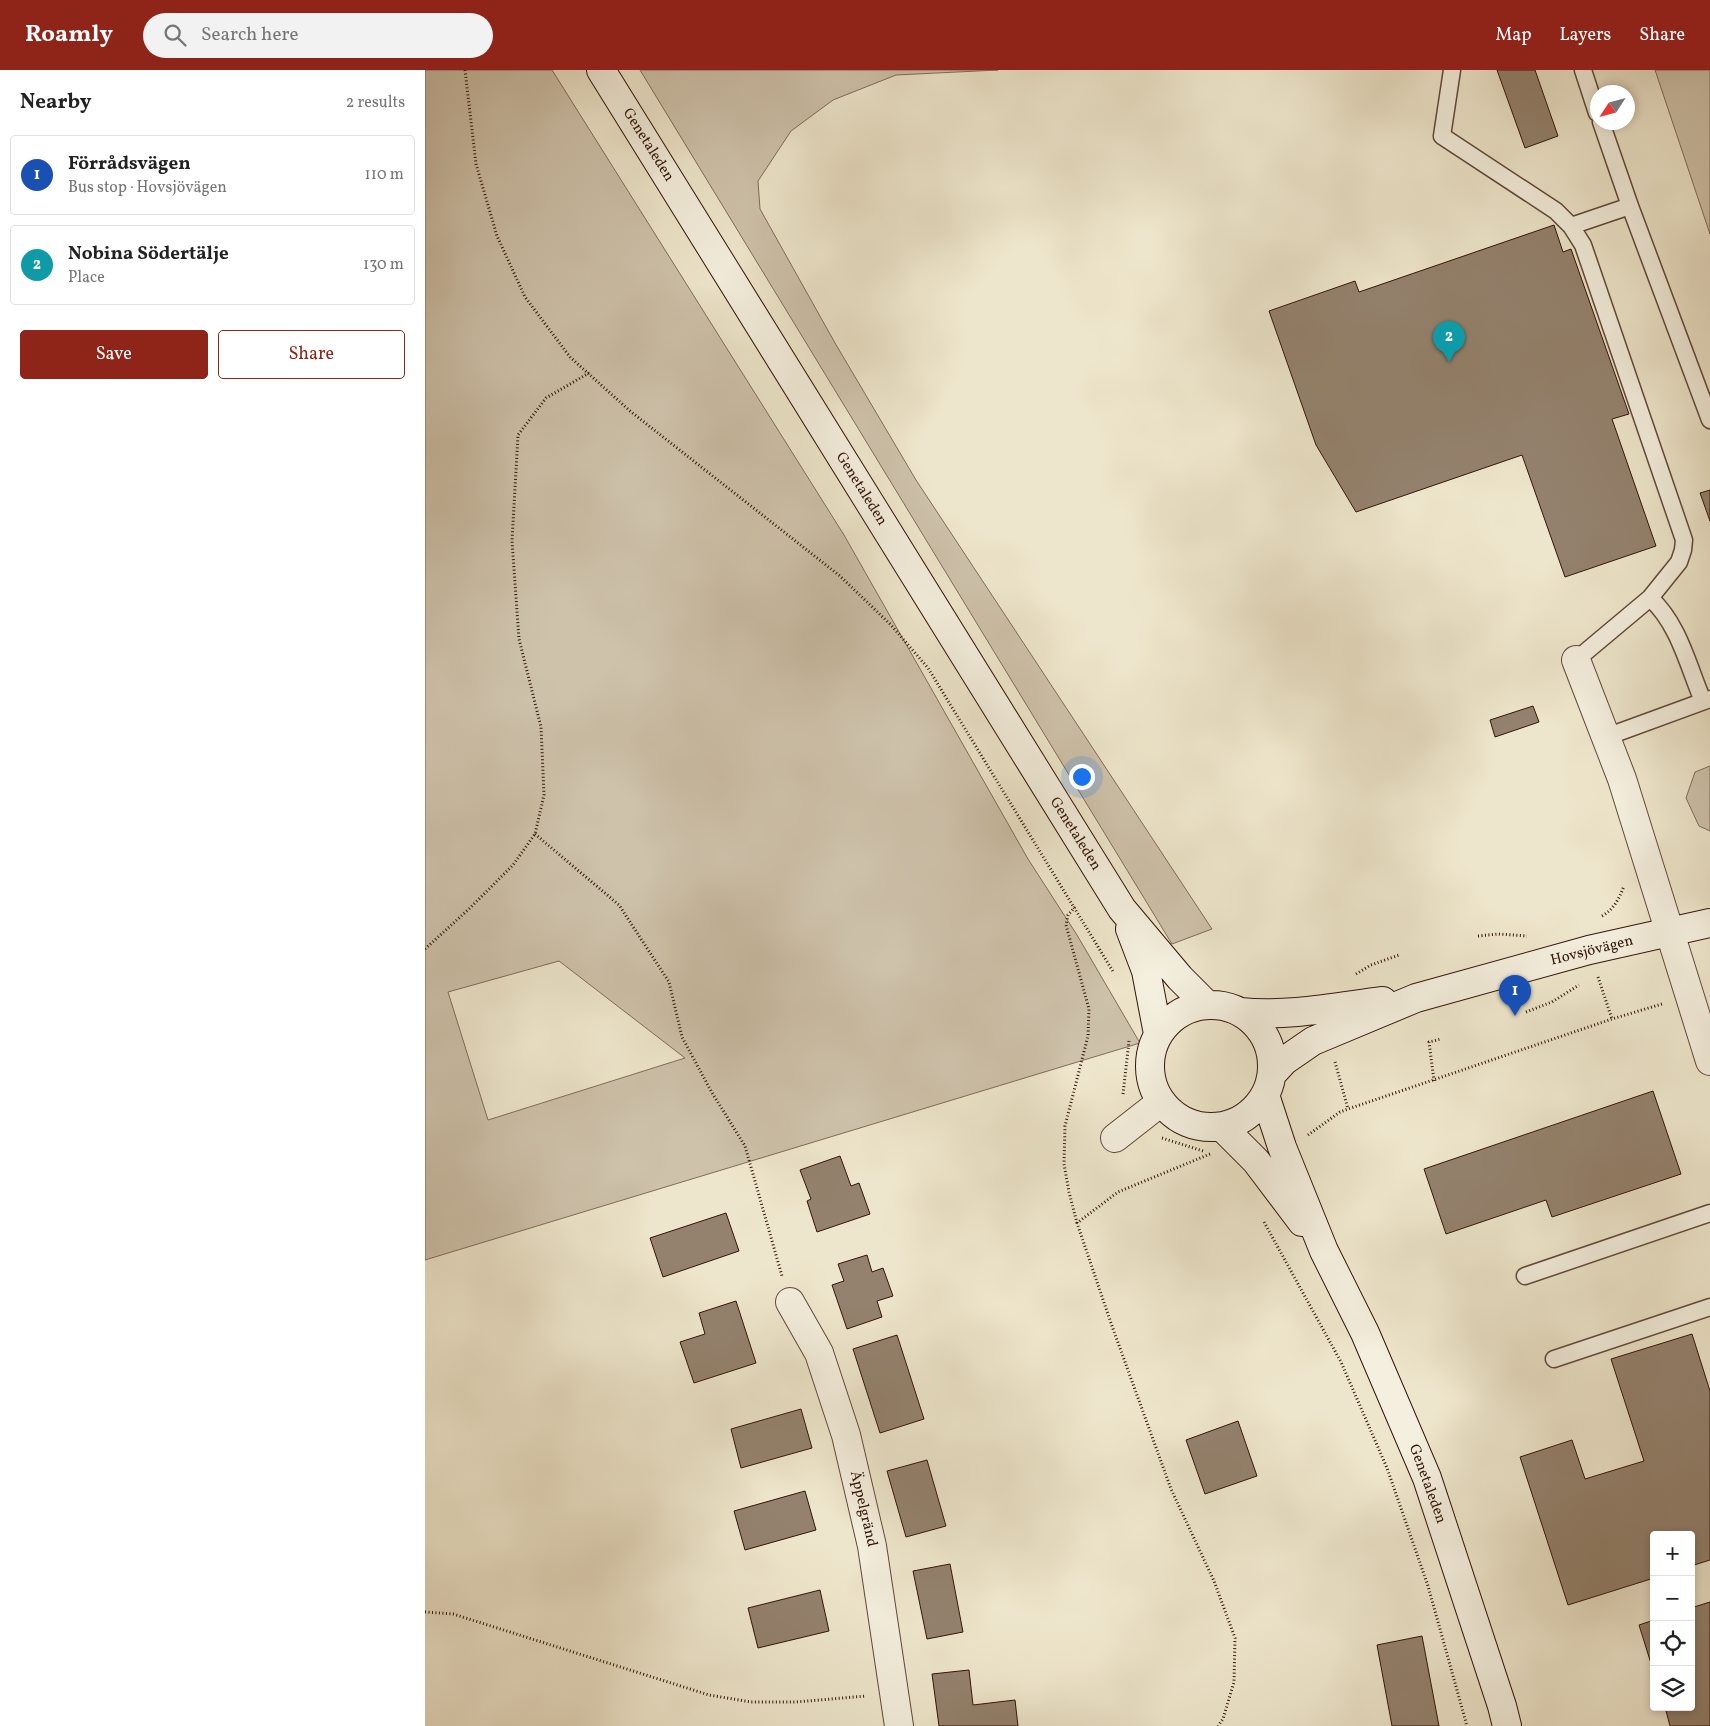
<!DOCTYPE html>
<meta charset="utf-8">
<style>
:root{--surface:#fff;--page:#f2f2f2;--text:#222;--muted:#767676;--line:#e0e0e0;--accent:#8f2418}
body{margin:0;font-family:Vollkorn,serif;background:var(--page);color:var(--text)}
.controls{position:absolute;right:15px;bottom:15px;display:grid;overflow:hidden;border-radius:5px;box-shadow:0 2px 8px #0003}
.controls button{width:45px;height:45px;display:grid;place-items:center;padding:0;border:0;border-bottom:1px solid var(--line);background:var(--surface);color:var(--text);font:25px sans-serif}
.compass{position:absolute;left:1165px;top:15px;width:45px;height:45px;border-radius:50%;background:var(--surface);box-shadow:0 2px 8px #0003;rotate:234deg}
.you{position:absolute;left:656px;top:706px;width:18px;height:18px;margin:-12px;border:4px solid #fff;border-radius:50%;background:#1a73e8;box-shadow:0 0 0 8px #1a73e833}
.badge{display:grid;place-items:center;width:32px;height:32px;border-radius:50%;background:var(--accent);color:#fff;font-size:16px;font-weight:700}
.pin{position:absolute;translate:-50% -41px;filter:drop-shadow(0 1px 2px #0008)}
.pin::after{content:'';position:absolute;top:26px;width:18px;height:15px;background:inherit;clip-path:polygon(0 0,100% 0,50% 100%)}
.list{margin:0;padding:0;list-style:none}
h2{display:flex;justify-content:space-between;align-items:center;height:65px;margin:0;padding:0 20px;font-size:21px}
h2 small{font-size:16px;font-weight:400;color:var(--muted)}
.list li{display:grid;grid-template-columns:32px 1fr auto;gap:15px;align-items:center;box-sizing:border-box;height:80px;margin:0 10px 10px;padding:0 10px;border:1px solid var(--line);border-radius:5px}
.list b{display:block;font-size:19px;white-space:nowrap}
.list p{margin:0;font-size:16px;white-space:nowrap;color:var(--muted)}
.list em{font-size:16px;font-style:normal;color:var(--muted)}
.actions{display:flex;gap:10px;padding:15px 20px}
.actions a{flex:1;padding:11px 0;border:1px solid var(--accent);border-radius:5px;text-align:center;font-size:18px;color:var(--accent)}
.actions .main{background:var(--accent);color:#fff}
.icon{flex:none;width:28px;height:28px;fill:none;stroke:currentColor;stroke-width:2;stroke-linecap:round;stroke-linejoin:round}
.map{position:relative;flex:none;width:1285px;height:1656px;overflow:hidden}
header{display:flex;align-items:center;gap:30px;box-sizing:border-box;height:70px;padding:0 25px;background:var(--accent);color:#fff}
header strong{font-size:24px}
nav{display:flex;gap:28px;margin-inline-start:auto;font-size:18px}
.search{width:350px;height:45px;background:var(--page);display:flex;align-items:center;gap:12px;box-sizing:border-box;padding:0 18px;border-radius:28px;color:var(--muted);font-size:19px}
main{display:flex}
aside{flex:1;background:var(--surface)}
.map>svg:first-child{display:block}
.green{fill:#cec2ab;stroke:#806c5a;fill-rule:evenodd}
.building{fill:#94826e;stroke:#321509}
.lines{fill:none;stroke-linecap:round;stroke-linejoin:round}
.lane-casing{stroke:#61493a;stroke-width:19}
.street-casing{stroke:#61493a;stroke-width:30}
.secondary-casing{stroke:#321509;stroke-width:30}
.path{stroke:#321509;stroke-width:3;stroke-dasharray:1 2.5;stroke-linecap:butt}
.lane{stroke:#f4efde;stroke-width:16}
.street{stroke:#f4efde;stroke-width:28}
.secondary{stroke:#f4efde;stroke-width:28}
.labels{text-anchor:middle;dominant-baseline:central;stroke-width:4.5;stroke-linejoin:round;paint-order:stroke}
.street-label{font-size:15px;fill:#321509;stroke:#f4efde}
</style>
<header>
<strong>Roamly</strong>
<div class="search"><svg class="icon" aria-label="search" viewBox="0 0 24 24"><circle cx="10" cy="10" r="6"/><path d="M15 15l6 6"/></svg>Search here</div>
<nav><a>Map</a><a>Layers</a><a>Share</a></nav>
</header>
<main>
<aside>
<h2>Nearby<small>2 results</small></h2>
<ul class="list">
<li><span class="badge" style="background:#1a4fb4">1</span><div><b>Förrådsvägen</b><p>Bus stop · Hovsjövägen</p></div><em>110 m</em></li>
<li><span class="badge" style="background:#0f9aa8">2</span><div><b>Nobina Södertälje</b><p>Place</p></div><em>130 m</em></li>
</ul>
<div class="actions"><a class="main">Save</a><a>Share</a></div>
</aside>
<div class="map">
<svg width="1285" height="1656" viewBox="0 0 1285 1656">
<rect width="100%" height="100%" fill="#eee6cc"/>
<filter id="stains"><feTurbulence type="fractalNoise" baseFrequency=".004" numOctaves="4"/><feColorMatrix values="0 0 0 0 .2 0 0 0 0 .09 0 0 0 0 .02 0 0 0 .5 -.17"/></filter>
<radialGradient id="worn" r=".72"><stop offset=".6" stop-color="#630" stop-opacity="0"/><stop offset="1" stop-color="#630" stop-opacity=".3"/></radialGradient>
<path class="green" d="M0 0H127L419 465 603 789 652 865 715 973 0 1190ZM134 891 260 988 63 1050 23 922Z
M215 0H573L471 5 408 30 366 61 333 111 335 139 410 273 491 410 787 859 747 874Z
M1230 0H1285V164Z
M1285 696V761L1274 756 1261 728 1270 702Z"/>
<path class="building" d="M1072 0H1110L1133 66 1100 78Z
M1129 155 1138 182 1146 179 1204 344 1187 349 1231 476 1140 507 1097 385 931 442 891 375 844 241 930 211 934 222Z
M1285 420V451L1275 423Z
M1108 636 1114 652 1070 667 1065 650Z
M1228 1021 1256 1104 1127 1147 1121 1130 1021 1164 999 1099Z
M415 1086 426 1116 434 1113 445 1144 392 1162 382 1131 386 1129 375 1100Z
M301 1143 314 1181 238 1207 225 1168Z
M442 1185 447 1202 458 1198 468 1226 452 1231 457 1247 422 1259 407 1215 419 1211 413 1194Z
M311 1231 331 1293 269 1313 255 1272 280 1264 274 1243Z
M1267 1264 1285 1321V1490L1266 1496V1465H1229V1508L1143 1535 1095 1387 1147 1370 1160 1409 1219 1391 1186 1289Z
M472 1265 499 1349 455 1363 428 1279Z
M376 1339 387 1378 316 1398 306 1359Z
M813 1351 832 1406 780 1424 761 1370Z
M502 1390 521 1456 481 1467 462 1401Z
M380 1421 391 1460 320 1480 309 1441Z
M525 1494 538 1562 502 1569 488 1501Z
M395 1520 404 1561 333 1578 323 1538Z
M1285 1532V1656H1245L1240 1637H1266V1538Z
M1229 1550V1603L1214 1555Z
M997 1566 1014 1656H967L952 1575Z
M544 1600 548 1635 590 1630 593 1656H514L507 1604Z"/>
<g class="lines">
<defs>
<path id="lane" d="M1027 0 1017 66 1131 141 1146 156 1158 175 1259 470 1258 480 1254 492 1225 528 1151 590
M1158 0 1172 43
M1176 52 1205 136 1285 350
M1146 156 1205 136
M1225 528C1254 554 1263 596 1278 631
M1181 667 1285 629
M1100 1206 1285 1143
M1129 1289 1285 1237"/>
<path id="street" d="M1151 590 1197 709 1285 991
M690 1068 736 1032
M365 1232 394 1283 421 1365 447 1476 474 1656"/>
<path id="secondary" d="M176 0 697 839 755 908 782 935
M705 859 721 901 733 964
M725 996a61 61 0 1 1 122 0a61 61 0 1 1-122 0Z
M815 942C862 947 911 937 958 931
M847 1004 859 991 888 971 991 928 1164 880 1285 853
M840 1025 857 1077 899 1181 940 1263 1002 1408 1077 1636 1082 1656
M797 1057 831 1091 877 1152"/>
</defs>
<use href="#lane" class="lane-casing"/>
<use href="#street" class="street-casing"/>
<use href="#secondary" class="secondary-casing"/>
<path class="path" d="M40 0 51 94 72 166 100 227 145 287 205 341 415 506 466 555 503 598 689 903
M110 764 194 835 244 912 257 967 286 1021 320 1076 357 1206
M650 837 643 845 641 855 664 939 663 966 640 1056 639 1094 644 1122 652 1153
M1177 846C1189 839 1194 829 1199 816
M1053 866 1073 864 1102 866
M0 879 45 838 88 795 110 764 119 725 116 657 94 569 87 471 93 365 121 328 164 303
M931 904 946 895 974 885
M1173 907 1187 949
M1101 942 1127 932 1154 915
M910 992 923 1039
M1009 1011 1004 972 1016 969
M698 1024 704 971
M883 1065 915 1042 923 1039 1187 949 1237 934
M737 1068 778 1081
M785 1084 693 1122 652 1153 687 1256 746 1419 789 1511 810 1568 809 1612 798 1649 793 1656
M839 1152 916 1292 962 1398 1003 1516 1042 1656
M0 1542 28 1544 284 1625 326 1632H371L441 1626"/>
<use href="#lane" class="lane"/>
<use href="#street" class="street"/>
<use href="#secondary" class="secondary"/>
</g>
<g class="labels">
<g class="street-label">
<text transform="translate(223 75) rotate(58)">Genetaleden</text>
<text transform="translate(436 419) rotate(58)">Genetaleden</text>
<text transform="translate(650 764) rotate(58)">Genetaleden</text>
<text transform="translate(1167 881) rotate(-14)">Hovsjövägen</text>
<text transform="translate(1002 1414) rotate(70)">Genetaleden</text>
<text transform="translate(438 1439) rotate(77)">Äppelgränd</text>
</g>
</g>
<rect width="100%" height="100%" filter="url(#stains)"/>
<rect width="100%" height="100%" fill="url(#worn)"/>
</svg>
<div class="controls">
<button>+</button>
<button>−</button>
<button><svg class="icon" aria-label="locate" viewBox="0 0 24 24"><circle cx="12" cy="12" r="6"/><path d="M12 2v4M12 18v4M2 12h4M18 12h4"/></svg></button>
<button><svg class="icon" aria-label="layers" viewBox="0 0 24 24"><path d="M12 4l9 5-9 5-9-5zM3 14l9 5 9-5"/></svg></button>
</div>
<svg class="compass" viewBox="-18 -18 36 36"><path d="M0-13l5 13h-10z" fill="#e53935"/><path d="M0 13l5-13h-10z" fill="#767676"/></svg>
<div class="you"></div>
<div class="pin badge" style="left:1090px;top:946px;background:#1a4fb4">1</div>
<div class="pin badge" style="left:1024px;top:292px;background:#0f9aa8">2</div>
</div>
</main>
